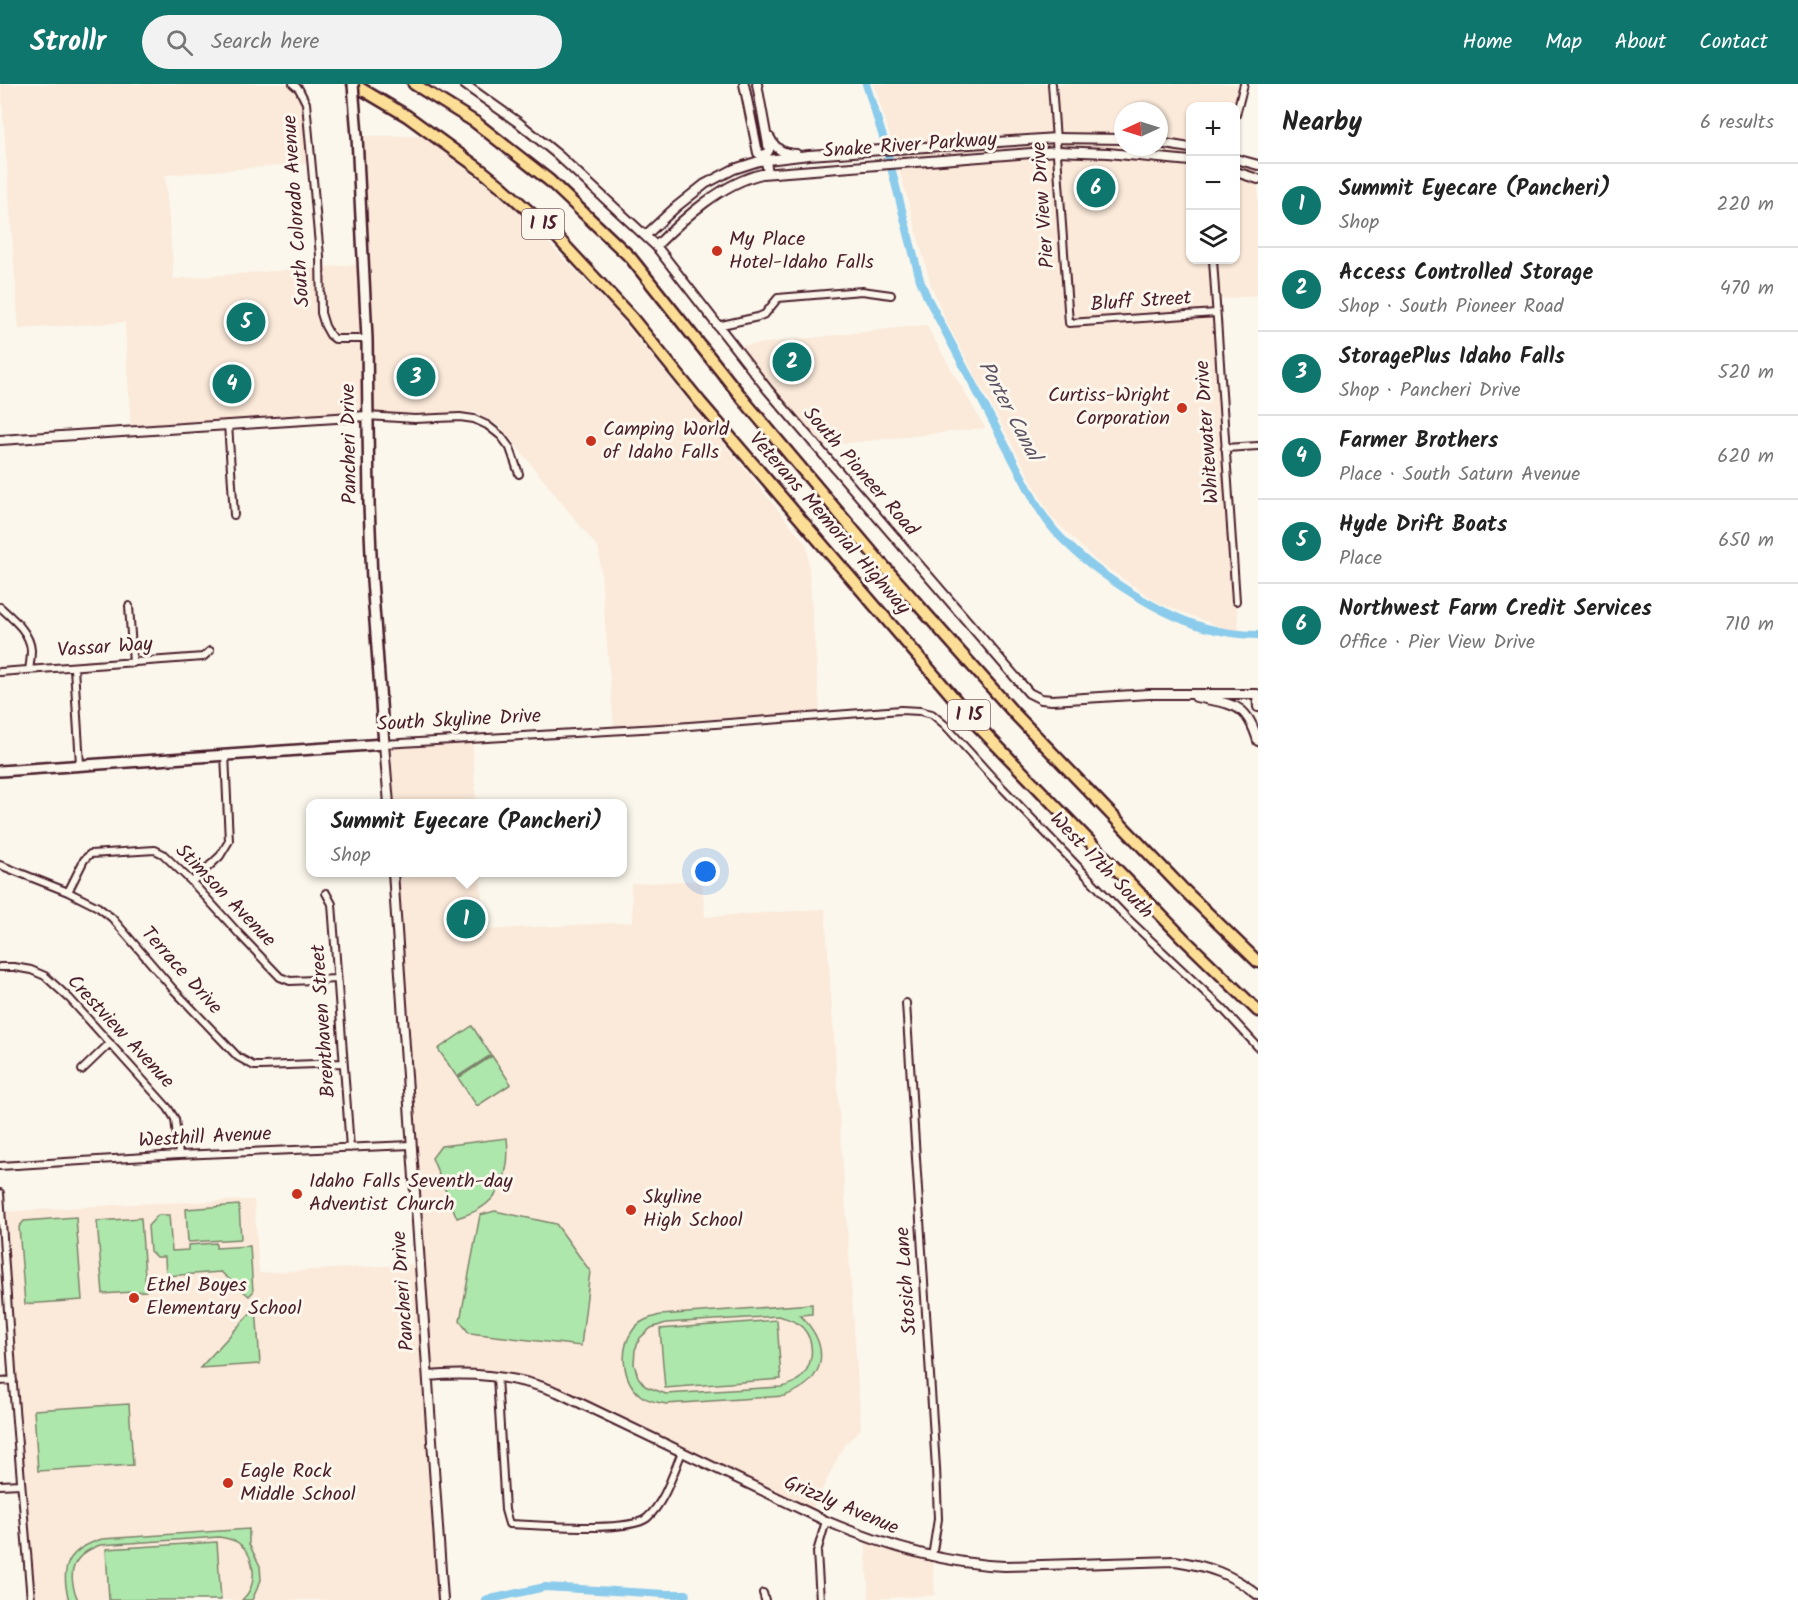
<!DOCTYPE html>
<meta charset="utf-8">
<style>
:root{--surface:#fff;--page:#f2f2f2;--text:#222;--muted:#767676;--line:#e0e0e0;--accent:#0f766e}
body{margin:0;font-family:Kalam,sans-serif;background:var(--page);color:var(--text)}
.controls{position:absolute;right:18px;top:18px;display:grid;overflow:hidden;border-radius:12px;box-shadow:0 2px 4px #0004}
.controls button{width:54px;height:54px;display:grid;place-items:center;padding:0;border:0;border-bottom:2px solid var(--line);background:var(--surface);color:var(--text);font:30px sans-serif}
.compass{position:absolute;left:1114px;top:18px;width:54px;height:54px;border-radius:50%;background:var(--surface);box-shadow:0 2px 4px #0004;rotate:266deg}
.you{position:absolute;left:706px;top:788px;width:21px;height:21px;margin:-15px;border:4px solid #fff;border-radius:50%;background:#1a73e8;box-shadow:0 0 0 9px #1a73e833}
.badge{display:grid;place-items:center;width:39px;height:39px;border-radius:50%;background:var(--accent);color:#fff;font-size:20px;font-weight:700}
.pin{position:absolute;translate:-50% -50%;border:3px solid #fff;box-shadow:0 2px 6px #0006}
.popup{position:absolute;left:306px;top:715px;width:321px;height:78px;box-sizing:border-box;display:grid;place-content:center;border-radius:12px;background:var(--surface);filter:drop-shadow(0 2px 4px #0005);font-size:20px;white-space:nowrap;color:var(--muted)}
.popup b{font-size:22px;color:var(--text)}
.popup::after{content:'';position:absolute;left:50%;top:100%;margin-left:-12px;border:12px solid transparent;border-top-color:var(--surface)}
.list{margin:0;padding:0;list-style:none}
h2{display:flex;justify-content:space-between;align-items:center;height:78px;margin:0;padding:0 24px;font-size:26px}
h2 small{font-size:20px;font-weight:400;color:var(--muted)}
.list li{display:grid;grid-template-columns:39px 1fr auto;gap:18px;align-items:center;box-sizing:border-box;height:84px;padding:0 24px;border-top:2px solid var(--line)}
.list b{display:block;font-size:22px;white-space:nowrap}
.list p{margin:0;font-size:20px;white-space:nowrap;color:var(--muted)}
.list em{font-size:20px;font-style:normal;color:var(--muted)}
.icon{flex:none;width:33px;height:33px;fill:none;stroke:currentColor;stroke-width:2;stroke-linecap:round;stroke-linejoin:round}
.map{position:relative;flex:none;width:1258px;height:1516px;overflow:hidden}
header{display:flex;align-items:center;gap:36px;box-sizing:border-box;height:84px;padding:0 30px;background:var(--accent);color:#fff}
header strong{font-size:28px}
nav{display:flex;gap:33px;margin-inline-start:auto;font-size:21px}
.search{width:420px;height:54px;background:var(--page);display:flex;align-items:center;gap:15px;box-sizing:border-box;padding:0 21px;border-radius:33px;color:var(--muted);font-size:22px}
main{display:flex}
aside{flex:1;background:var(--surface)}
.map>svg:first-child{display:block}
.built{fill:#fbe9d9;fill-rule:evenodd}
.green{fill:#aee7ab;stroke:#7c836b;stroke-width:1.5;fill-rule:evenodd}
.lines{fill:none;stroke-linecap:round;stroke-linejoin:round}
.canal{stroke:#8bcbec;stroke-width:8}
.minor-casing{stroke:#4a1f2b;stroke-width:10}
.tertiary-casing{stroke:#4a1f2b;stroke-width:12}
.secondary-casing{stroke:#4a1f2b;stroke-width:14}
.motorway-casing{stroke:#4a1f2b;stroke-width:15}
.minor{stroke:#fbf7ec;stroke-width:6}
.tertiary{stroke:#fbf7ec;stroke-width:8}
.secondary{stroke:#fbf7ec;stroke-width:9}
.motorway{stroke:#fcde96;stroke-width:10}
.secondary-bridge-casing{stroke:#4a1f2b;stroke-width:14;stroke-linecap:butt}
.secondary-bridge{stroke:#fbf7ec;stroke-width:9}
.poi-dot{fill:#c8321e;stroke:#fbf7ec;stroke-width:2}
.labels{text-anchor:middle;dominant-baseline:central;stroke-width:6;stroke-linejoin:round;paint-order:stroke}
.shield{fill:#fbf7ec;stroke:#7f6065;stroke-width:1.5}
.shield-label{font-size:18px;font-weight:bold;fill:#4a1f2b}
.street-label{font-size:20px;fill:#4a1f2b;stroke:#fbf7ec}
.poi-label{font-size:20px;fill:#4a1f2b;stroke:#fbf7ec;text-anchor:start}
.water-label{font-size:21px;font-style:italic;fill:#5e5365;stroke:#fbf7ec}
</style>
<header>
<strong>Strollr</strong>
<div class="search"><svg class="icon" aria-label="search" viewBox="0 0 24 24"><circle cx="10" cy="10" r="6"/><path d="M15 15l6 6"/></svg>Search here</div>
<nav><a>Home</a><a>Map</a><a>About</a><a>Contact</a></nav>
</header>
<main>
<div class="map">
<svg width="1258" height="1516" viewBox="0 0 1258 1516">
<rect width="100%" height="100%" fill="#fbf7ec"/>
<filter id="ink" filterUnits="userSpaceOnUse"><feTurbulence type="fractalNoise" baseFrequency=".0167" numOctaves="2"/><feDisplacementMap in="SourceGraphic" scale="12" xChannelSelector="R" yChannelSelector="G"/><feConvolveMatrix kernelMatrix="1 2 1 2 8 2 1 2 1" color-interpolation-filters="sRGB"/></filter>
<g filter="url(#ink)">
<path class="built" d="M1 0H293L306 19 312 79 165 91 174 195 363 180 357 52H423L508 118 613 225 807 461 820 629 614 643 599 465 501 343 475 328 367 332 131 347 125 238 19 245Z
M874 0H1244L1236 22H1190V176H1236V75L1258 82V211L1216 216 1236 517 1239 547 1221 543 1159 519 1096 477 1051 433 947 239 931 201 892 58ZM1123 27H1159V63H1123Z
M926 241 985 344 821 362 739 262Z
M472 653 476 719H389L384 660Z
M393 789H480L484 846 633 838 631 800 702 796 705 833 825 825 861 1345 844 1361 810 1430 557 1308 497 1293 428 1292 443 1516H31L2 1128 130 1120 254 1116 259 1189 419 1180Z
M865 1453 932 1473 935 1511 869 1515Z"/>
<path class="green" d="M472 942 491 971 457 993 438 965Z
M492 972 511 1000 477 1022 458 994Z
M507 1054C510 1081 505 1110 479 1125 473 1129 465 1131 457 1134L432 1074 441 1062Z
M239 1121 241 1155 188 1158 186 1125Z
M495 1127 556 1140 590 1187 581 1262 469 1249 460 1237 480 1131Z
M158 1131H169L172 1167 188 1166V1161L216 1159V1164L250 1162 253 1208 249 1212 221 1188 166 1192 165 1173H156L150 1167 148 1142Z
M76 1133 82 1216 25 1220 19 1143 24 1137Z
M141 1134 146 1207 103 1210 97 1137Z
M812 1220V1230L800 1231C831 1262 828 1297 784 1312L666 1320C657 1318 647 1317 640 1311 622 1296 619 1265 633 1246 639 1237 649 1234 660 1231ZM778 1232C787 1234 796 1237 803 1244 817 1260 813 1287 795 1298 791 1301 785 1302 781 1303L666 1310 645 1302 638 1293 634 1280 635 1266 640 1254 651 1244 666 1239Z
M256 1223 260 1280 200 1284Z
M777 1236 781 1295 665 1304 660 1245Z
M129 1320 133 1381 38 1387 34 1326Z
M249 1445V1460L260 1482 261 1496 252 1516H242C259 1501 256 1471 237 1458 232 1455 225 1454 219 1453L100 1461C72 1471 66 1489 78 1516H69C59 1482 69 1465 102 1455Z
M217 1458 221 1516H109L106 1465Z"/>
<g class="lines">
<path class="canal" d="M866 0 884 56 920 196 927 213 1038 423C1043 431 1048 439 1054 446 1088 485 1154 528 1203 543 1221 548 1240 551 1258 551
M486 1516 545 1503 666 1510H686"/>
<defs>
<path id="minor" d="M293 0 299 5 306 19 320 172 321 229 325 242 330 251 335 255H367
M1052 0 1069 239 1216 229
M1236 31 1244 0
M1213 176 1236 517
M717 242 758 233 765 230 778 214 862 207 891 211
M367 332 415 335 460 333 474 335 487 341 501 352 510 364 519 390
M228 340 234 431
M1225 364 1258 362
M129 522 133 579
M0 523C12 534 30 548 31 566 31 573 30 580 29 586
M74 584 80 680
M0 588 203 573 210 567
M384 660 676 643 901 626 920 627 932 630 945 641 992 693 1128 835 1223 925 1258 963
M0 781 68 808 98 823 112 834 173 905 238 973 254 982H261L343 979
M192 798 220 772 229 757 225 670
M68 808 84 776 90 770 155 766 163 770 192 798 241 852 280 893 290 897 337 895
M326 809 332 820 350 1064
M0 883H14L31 886 45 892 70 915 168 1024 175 1035 179 1071
M906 919 936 1384 938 1435 932 1473
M82 986 110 959
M0 1082 179 1071 411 1061
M0 1109 13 1301 31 1516
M497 1293 505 1426 509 1440C536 1441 628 1449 647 1434 665 1418 673 1389 682 1368
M0 1297 13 1296
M0 1401 21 1400
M763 1509 765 1516
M820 1516 817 1468 826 1437"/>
<path id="tertiary" d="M464 0 519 39 558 71 656 162 768 306 1029 609 1041 615 1052 616 1149 610H1257L1258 623
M744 0 758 69 765 72
M757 0 769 66 765 72 768 89
M770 54C776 66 783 69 796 70
M1159 59 1190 64
M1236 75 1258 81
M1236 88 1258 95
M646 151 676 123 705 100 734 85 759 77 809 71 1056 54 1123 55
M656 162C684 134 722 99 762 90L1057 67 1108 69 1190 77
M0 356 367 332
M1196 613C1232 621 1246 617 1258 657
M384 660 389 720
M393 788 443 1516
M428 1292C471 1288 516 1292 557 1308L826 1437C883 1461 943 1480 1005 1482L1175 1477C1208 1482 1232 1490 1258 1511"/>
<path id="secondary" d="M0 687 384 660 372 496 369 420 367 255 357 52"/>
<path id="motorway" d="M353 0 407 32 481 86 502 103 554 150 632 234 700 318 977 641 1183 854 1258 927
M414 0 475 38 550 97 630 173 747 320 881 479 1015 630 1181 803 1258 878"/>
</defs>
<use href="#minor" class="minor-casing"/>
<use href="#tertiary" class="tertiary-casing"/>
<use href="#secondary" class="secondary-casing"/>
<use href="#motorway" class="motorway-casing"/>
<use href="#minor" class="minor"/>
<use href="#tertiary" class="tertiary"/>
<use href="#secondary" class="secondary"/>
<use href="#motorway" class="motorway"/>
<defs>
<path id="secondary-bridge" d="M353 0 357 52"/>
</defs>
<use href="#secondary-bridge" class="secondary-bridge-casing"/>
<use href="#secondary-bridge" class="secondary-bridge"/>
</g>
</g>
<g class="poi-dot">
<circle cx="717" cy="167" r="6"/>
<circle cx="1182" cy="324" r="6"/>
<circle cx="591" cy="357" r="6"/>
<circle cx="297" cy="1110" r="6"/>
<circle cx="631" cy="1126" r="6"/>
<circle cx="134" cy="1214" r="6"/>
<circle cx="228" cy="1399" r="6"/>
</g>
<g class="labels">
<g class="shield">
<rect x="522" y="125" width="42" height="30" rx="4.5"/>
<rect x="948" y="616" width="42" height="30" rx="4.5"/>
</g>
<g class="shield-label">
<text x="543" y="140">I 15</text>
<text x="969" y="631">I 15</text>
</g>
<g class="street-label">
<text transform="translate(910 62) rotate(-4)">Snake River Parkway</text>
<text transform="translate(1044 121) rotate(-94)">Pier View Drive</text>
<text transform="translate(297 127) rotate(-94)">South Colorado Avenue</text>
<text transform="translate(1141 218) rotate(-4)">Bluff Street</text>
<text transform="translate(1208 348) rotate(-94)">Whitewater Drive</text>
<text transform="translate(350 360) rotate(-91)">Pancheri Drive</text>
<text transform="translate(860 388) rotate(49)">South Pioneer Road</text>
<text transform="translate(829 440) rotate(49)">Veterans Memorial Highway</text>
<text transform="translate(105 564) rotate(-4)">Vassar Way</text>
<text transform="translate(459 637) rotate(-3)">South Skyline Drive</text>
<text transform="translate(1101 782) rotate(46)">West 17th South</text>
<text transform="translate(225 812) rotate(46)">Stimson Avenue</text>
<text transform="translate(181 887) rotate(48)">Terrace Drive</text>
<text transform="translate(324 937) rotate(-94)">Brenthaven Street</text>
<text transform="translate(120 948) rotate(47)">Crestview Avenue</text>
<text transform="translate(205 1054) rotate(-3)">Westhill Avenue</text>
<text transform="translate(907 1197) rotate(-94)">Stosich Lane</text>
<text transform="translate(404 1207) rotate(-94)">Pancheri Drive</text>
<text transform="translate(841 1422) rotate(23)">Grizzly Avenue</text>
</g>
<g class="poi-label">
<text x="729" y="156">My Place<tspan x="729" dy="23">Hotel-Idaho Falls</tspan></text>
<text x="1170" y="312" text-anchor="end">Curtiss-Wright<tspan x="1170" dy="23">Corporation</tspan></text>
<text x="603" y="346">Camping World<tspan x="603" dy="23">of Idaho Falls</tspan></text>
<text x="309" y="1098">Idaho Falls Seventh-day<tspan x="309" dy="23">Adventist Church</tspan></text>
<text x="643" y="1114">Skyline<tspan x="643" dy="23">High School</tspan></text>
<text x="146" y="1202">Ethel Boyes<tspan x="146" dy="23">Elementary School</tspan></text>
<text x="240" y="1388">Eagle Rock<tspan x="240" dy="23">Middle School</tspan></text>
</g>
<g class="water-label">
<text transform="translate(1009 327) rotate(62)">Porter Canal</text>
</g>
</g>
</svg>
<div class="controls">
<button>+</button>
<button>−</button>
<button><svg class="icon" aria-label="layers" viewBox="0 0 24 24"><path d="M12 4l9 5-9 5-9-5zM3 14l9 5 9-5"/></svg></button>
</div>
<svg class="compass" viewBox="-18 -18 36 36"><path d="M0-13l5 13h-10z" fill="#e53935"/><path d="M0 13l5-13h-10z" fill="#767676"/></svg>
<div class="you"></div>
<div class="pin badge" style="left:466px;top:835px">1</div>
<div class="popup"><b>Summit Eyecare (Pancheri)</b>Shop</div>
<div class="pin badge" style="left:792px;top:278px">2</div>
<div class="pin badge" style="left:416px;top:293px">3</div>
<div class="pin badge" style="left:232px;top:300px">4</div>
<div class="pin badge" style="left:246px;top:238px">5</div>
<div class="pin badge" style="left:1096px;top:104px">6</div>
</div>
<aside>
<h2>Nearby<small>6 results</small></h2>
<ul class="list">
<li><span class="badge">1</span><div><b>Summit Eyecare (Pancheri)</b><p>Shop</p></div><em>220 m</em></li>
<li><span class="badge">2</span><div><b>Access Controlled Storage</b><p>Shop · South Pioneer Road</p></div><em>470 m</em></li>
<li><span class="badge">3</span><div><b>StoragePlus Idaho Falls</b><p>Shop · Pancheri Drive</p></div><em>520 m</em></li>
<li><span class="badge">4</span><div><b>Farmer Brothers</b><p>Place · South Saturn Avenue</p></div><em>620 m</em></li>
<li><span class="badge">5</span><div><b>Hyde Drift Boats</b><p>Place</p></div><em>650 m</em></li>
<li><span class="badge">6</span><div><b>Northwest Farm Credit Services</b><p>Office · Pier View Drive</p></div><em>710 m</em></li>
</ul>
</aside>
</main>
